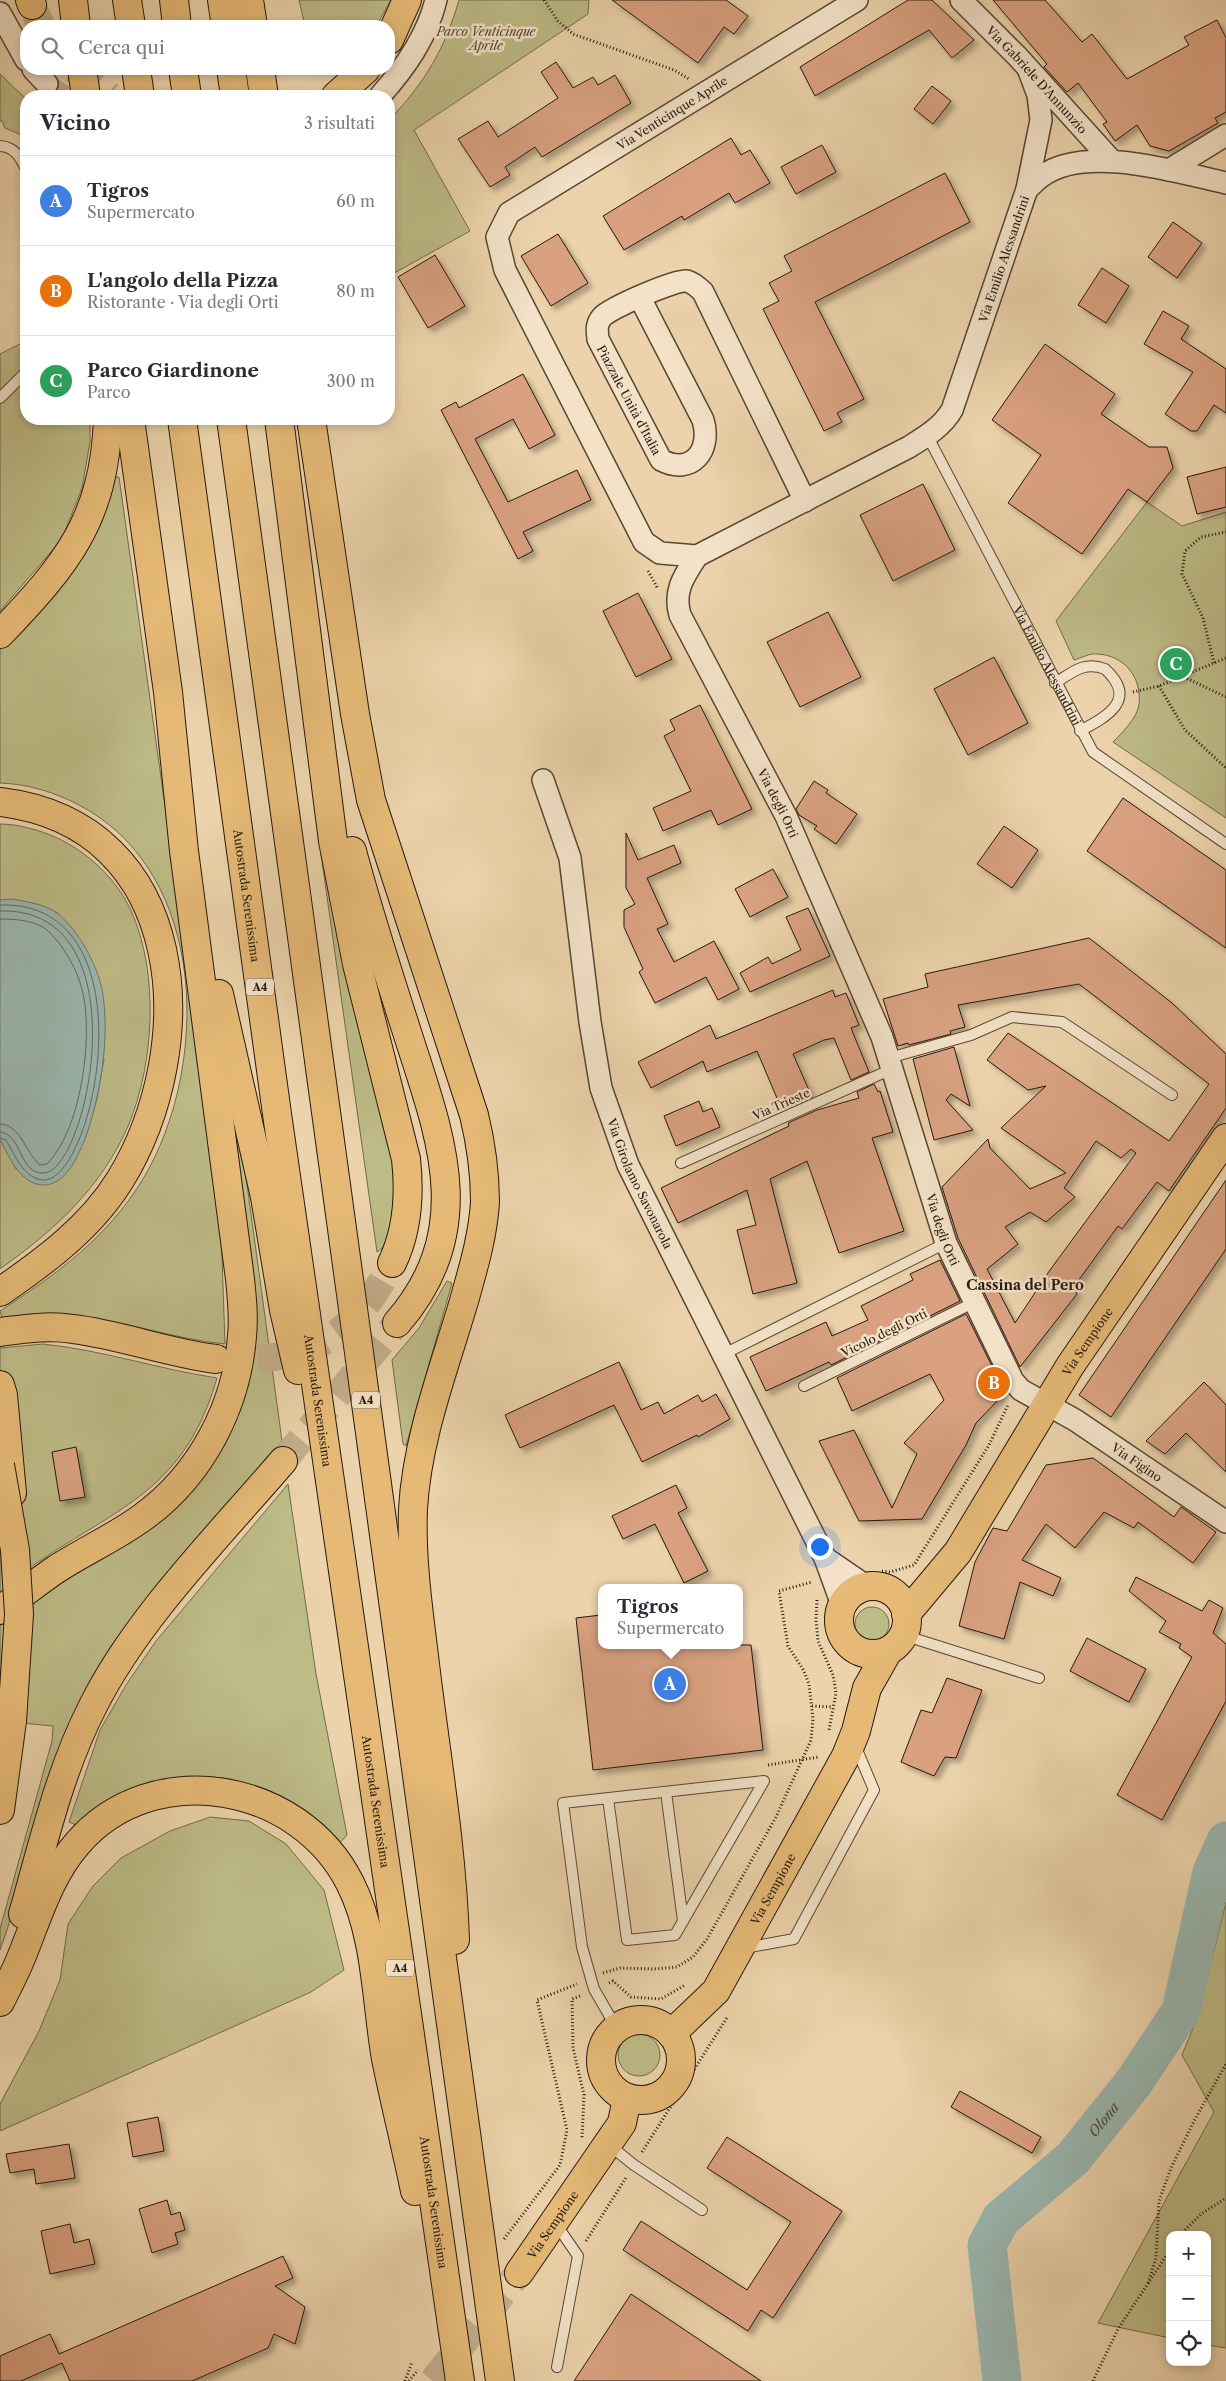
<!DOCTYPE html>
<html lang="it">
<meta charset="utf-8">
<style>
:root{--surface:#fff;--page:#f7f7f7;--text:#2b2b33;--muted:#7c7c81;--line:#e1e1e2;--accent:#8f2418}
body{margin:0;font-family:"Libre Caslon Text",serif;background:var(--page);color:var(--text)}
.controls{position:absolute;right:15px;bottom:15px;display:grid;overflow:hidden;border-radius:10px;box-shadow:0 2px 8px #0003}
.controls button{width:45px;height:45px;display:grid;place-items:center;padding:0;border:0;border-bottom:1px solid var(--line);background:var(--surface);color:var(--text);font:25px sans-serif}
.you{position:absolute;left:819px;top:1546px;width:18px;height:18px;margin:-12px;border:4px solid #fff;border-radius:50%;background:#1a73e8;box-shadow:0 0 0 8px #1a73e833}
.badge{display:grid;place-items:center;width:32px;height:32px;border-radius:50%;background:var(--accent);color:#fff;font-size:16px;font-weight:700}
.pin{position:absolute;translate:-50% -50%;border:2px solid #fff;box-shadow:0 1px 5px #0006}
.popup{position:absolute;left:598px;top:1584px;width:145px;height:65px;box-sizing:border-box;display:grid;place-content:center;border-radius:10px;background:var(--surface);filter:drop-shadow(0 1px 4px #0005);font-size:16px;white-space:nowrap;color:var(--muted)}
.popup b{font-size:19px;color:var(--text)}
.popup::after{content:'';position:absolute;left:50%;top:100%;margin-left:-10px;border:10px solid transparent;border-top-color:var(--surface)}
.list{margin:0;padding:0;list-style:none}
h2{display:flex;justify-content:space-between;align-items:center;height:65px;margin:0;padding:0 20px;font-size:21px}
h2 small{font-size:16px;font-weight:400;color:var(--muted)}
.list li{display:grid;grid-template-columns:32px 1fr auto;gap:15px;align-items:center;box-sizing:border-box;height:90px;padding:0 20px;border-top:1px solid var(--line)}
.list b{display:block;font-size:19px;white-space:nowrap}
.list p{margin:0;font-size:16px;white-space:nowrap;color:var(--muted)}
.list em{font-size:16px;font-style:normal;color:var(--muted)}
.icon{flex:none;width:28px;height:28px;fill:none;stroke:currentColor;stroke-width:2;stroke-linecap:round;stroke-linejoin:round}
.map{position:relative;flex:none;width:1226px;height:2381px;overflow:hidden}
.search{position:absolute;background:var(--surface);box-shadow:0 2px 8px #0003;left:20px;top:20px;width:375px;height:55px;display:flex;align-items:center;gap:12px;box-sizing:border-box;padding:0 18px;border-radius:20px;color:var(--muted);font-size:19px}
.panel{position:absolute;background:var(--surface);box-shadow:0 2px 8px #0003;left:20px;top:90px;width:375px;height:335px;border-radius:20px}
.map>svg:first-child{display:block}
.green{fill:#bdbb86;stroke:#726a4a}
.water{fill:#9ab7b0;stroke:#6c776f}
.lines{fill:none;stroke-linecap:round;stroke-linejoin:round}
.shore{stroke:#60685f;stroke-width:1}
.river{stroke:#9ab7b0;stroke-width:39}
.building{fill:#d9a180;stroke:#26180e;fill-rule:evenodd;filter:url(#shadow)}
.minor-tunnel{stroke:#c4ae8c;stroke-width:21;stroke-dasharray:21 11;stroke-linecap:butt}
.primary-tunnel{stroke:#c4ae8c;stroke-width:28;stroke-dasharray:28 14;stroke-linecap:butt}
.motorway-tunnel{stroke:#c4ae8c;stroke-width:28;stroke-dasharray:28 14;stroke-linecap:butt}
.service-casing{stroke:#584735;stroke-width:12}
.minor-casing{stroke:#584735;stroke-width:24}
.primary-casing{stroke:#26180e;stroke-width:30}
.motorway-casing{stroke:#26180e;stroke-width:30}
.path{stroke:#26180e;stroke-width:3;stroke-dasharray:1 2.5;stroke-linecap:butt}
.service{stroke:#f3e2c8;stroke-width:10}
.minor{stroke:#f3e2c8;stroke-width:21}
.primary{stroke:#e6ba76;stroke-width:28}
.motorway{stroke:#e6ba76;stroke-width:28}
.motorway-bridge-casing{stroke:#26180e;stroke-width:30;stroke-linecap:butt}
.motorway-bridge{stroke:#e6ba76;stroke-width:28}
.labels{text-anchor:middle;dominant-baseline:central;stroke-width:5;stroke-linejoin:round;paint-order:stroke}
.shield{fill:#f3e2c8;stroke:#645546;stroke-width:1}
.shield-label{font-size:11px;font-weight:bold;fill:#26180e}
.park-label{font-size:12px;font-style:italic;fill:#534932;stroke:#f3e2c8}
.street-label{font-size:12px;fill:#26180e;stroke:#f3e2c8}
.neighbourhood-label{font-size:14px;font-weight:bold;fill:#26180e;stroke:#f3e2c8}
.water-label{font-size:14px;font-style:italic;fill:#49483f;stroke:#f3e2c8}
</style>
<div class="map">
<svg width="1226" height="2381" viewBox="0 0 1226 2381">
<defs>
<filter id="shadow"><feDropShadow dx="4.5" dy="4.5" stdDeviation="2.5" flood-color="#0004"/></filter>
</defs>
<rect width="100%" height="100%" fill="#ecd3ab"/>
<filter id="stains"><feTurbulence type="fractalNoise" baseFrequency=".004" numOctaves="4"/><feColorMatrix values="0 0 0 0 .2 0 0 0 0 .09 0 0 0 0 .02 0 0 0 .5 -.17"/></filter>
<radialGradient id="worn" r=".72"><stop offset=".6" stop-color="#630" stop-opacity="0"/><stop offset="1" stop-color="#630" stop-opacity=".3"/></radialGradient>
<path class="green" d="M299 0H391L376 26H305Z
M459 0H589L588 14 414 130 470 231 389 276V120C424 84 445 49 459 0Z
M0 74 26 99V137L5 128 2 121H0Z
M26 341V419H90V442L82 488 62 539 0 611V354Z
M112 477H119L190 985 217 1196 222 1256 225 1344C173 1339 123 1320 71 1315 48 1312 25 1317 3 1321L0 1311C57 1274 107 1238 143 1179 210 1067 209 873 79 805 54 792 28 784 0 783V648L51 594Z
M1147 502 1182 526 1226 512V818L1113 742C1122 733 1138 717 1139 704 1142 677 1124 655 1097 654 1090 653 1081 658 1074 660L1056 621Z
M0 824C18 824 39 830 55 837 87 851 118 880 132 913 159 974 154 1063 129 1124 102 1187 55 1230 0 1269V1139L16 1169 72 1165 86 1136 97 1099 104 1059 58 913C39 905 21 898 0 900Z
M324 853 393 1158C395 1181 400 1239 377 1252L321 854Z
M231 1121 242 1148 282 1441C247 1481 213 1522 178 1562 144 1602 108 1643 85 1691 45 1773 31 1865 0 1950V1929L52 1741 53 1726 0 1721V1626L56 1581 235 1416Z
M447 1281 452 1283 406 1446 403 1444 392 1360 419 1328Z
M43 1344C102 1350 158 1369 217 1378 185 1489 121 1506 35 1564 23 1573 12 1584 0 1593V1348Z
M288 1484 316 1674 347 1835 337 1846C293 1806 252 1770 187 1778 173 1780 158 1788 144 1793 119 1802 96 1809 76 1825L69 1822 100 1730 126 1685 156 1641Z
M855 1624a17 17 0 1 1 34 0a17 17 0 1 1-34 0Z
M210 1817 249 1821 286 1844 324 1890 344 1970 311 1992 0 2131V2104L39 2031 60 1980 68 1924 93 1886 121 1858 170 1831Z
M1226 1902V2348L1207 2345V2235H1170V2338L1098 2323 1214 2112 1182 2055 1198 2016Z
M618 2055a21 21 0 1 1 42 0a21 21 0 1 1-42 0Z"/>
<path class="water" d="M12 899C27 902 46 904 58 914 79 931 96 963 102 989 106 1011 106 1039 103 1061 100 1089 83 1183 45 1185 21 1186 9 1157 0 1139V900Z"/>
<g class="lines">
<path class="shore" d="M0 905C154 900 95 1183 43 1180 23 1178 15 1155 6 1140L0 1138
M0 911C144 906 88 1171 44 1173 19 1175 22 1133 0 1132
M0 919C15 919 35 920 47 930 64 945 78 971 83 993 93 1039 81 1130 47 1164L40 1165C25 1152 21 1125 0 1124"/>
<path class="river" id="s1" d="M1002 2381 987 2245 1001 2219 1073 2158 1134 2082 1181 2011 1212 1872 1226 1841"/>
</g>
<path class="building" d="M612 0H726L748 16 734 34 724 27 698 63Z
M908 0H932L974 40 952 58 929 30 815 96 800 67Z
M993 0H1045L1082 42 1092 34 1127 79 1189 45 1184 37 1217 20 1226 38V112L1215 118 1218 123 1169 151 1150 146 1137 125 1115 141 1103 124 1107 122 1078 83 1067 92 1044 67 1047 64Z
M556 62 573 88 593 77 598 85 615 75 631 103 542 157 535 147 505 167 510 175 490 187 458 139 488 121 498 137 558 98 541 72Z
M932 86 951 101 933 124 914 109Z
M731 138 741 155 750 150 770 183 735 203 729 193 684 220 682 216 624 250 603 216Z
M822 145 836 172 796 194 781 167Z
M945 173 970 222 815 302 864 399 837 413 842 422 824 431 763 309 779 301 769 283 792 271 784 256Z
M1173 222 1202 243 1177 278 1148 257Z
M558 234 588 283 551 306 521 256Z
M435 255 465 306 428 328 398 277Z
M1102 268 1129 286 1106 323 1078 305Z
M1163 311 1189 326 1181 339 1226 369V413L1214 405 1197 431H1191L1165 414 1193 372 1144 344Z
M1045 344 1115 394 1101 414 1149 447H1167L1173 468 1147 502 1128 489 1082 554 1008 503 1041 455 992 420Z
M523 374 555 435 529 449 513 419 475 439 508 502 577 470 591 500 523 532 533 551 518 559 441 410 456 402 459 408Z
M1226 467V507L1197 514 1187 477Z
M923 484 955 550 893 581 860 515Z
M638 593 672 659 636 677 603 611Z
M828 612 861 677 800 707 767 642Z
M994 657 1028 723 968 755 934 689Z
M700 705 752 809 718 825 711 810 663 831 653 808 691 791 664 736 675 730 670 720Z
M814 781 828 790 826 793 857 814 836 844 814 829 817 826 799 815 796 809Z
M1123 798 1226 870V948L1087 851Z
M1004 826 1038 850 1012 888 977 864Z
M626 833 638 860 674 845 681 863 647 878 668 924 657 929 674 962 714 941 739 989 718 1000 706 977 655 1003 639 972 643 969 624 927V910L635 904 626 888Z
M773 869 788 897 750 917 735 889Z
M808 908 830 956 750 992 740 973 768 957 772 964 801 950 786 917Z
M1089 938 1172 1003 1226 1054V1108L1169 1191 1157 1182 1122 1229 1118 1226 1073 1288 1077 1294 1020 1367 958 1238 942 1187 988 1139 990 1148 1030 1189 1066 1173 1001 1128 1046 1086 1028 1090 987 1060 1008 1033 1169 1141 1209 1084 1079 984 958 1005 965 1027 950 1031 951 1034 909 1045 908 1043 898 1046 883 999 928 987 925 974ZM1096 1141 1121 1158 1131 1149 1136 1153 1050 1270 1015 1323 987 1269 1018 1244 1005 1227 1030 1212 1046 1222 1075 1197 1064 1188Z
M833 990 835 997 846 993 859 1025 851 1028 869 1072 851 1080 834 1038 824 1040 793 1054 812 1097 782 1110 757 1051 707 1072 703 1061 651 1088 638 1062 710 1025 716 1039Z
M954 1047 970 1106 951 1094 946 1100 973 1130 934 1140 913 1059Z
M874 1084 878 1092 880 1091 893 1132 872 1138 904 1231 839 1253 807 1161 770 1179 797 1283 753 1294 737 1230 756 1225 747 1190 678 1223 661 1188 789 1126 788 1123 817 1110 859 1098 857 1092Z
M699 1101 703 1112 712 1108 720 1127 676 1146 664 1116Z
M1226 1180V1249L1111 1417 1079 1395Z
M940 1260 960 1301 831 1365 829 1362 766 1391 750 1357 826 1322 832 1336 868 1320 861 1306 913 1280 910 1274Z
M966 1314 1003 1388 1001 1391 1003 1395 976 1423 966 1445 922 1519 859 1521 819 1441 854 1430 892 1508 917 1454 904 1443 944 1400 930 1374 852 1411 837 1378Z
M619 1362 641 1410 658 1402 664 1414 698 1395 702 1402 716 1394 730 1419 698 1437 697 1435 642 1462 614 1405 520 1448 505 1415Z
M1204 1382 1226 1405V1472L1186 1433 1165 1454 1146 1441Z
M76 1447 85 1497 60 1501 52 1452Z
M1093 1458 1174 1517 1181 1507 1216 1532 1193 1563 1138 1522 1134 1528 1104 1512 1075 1548 1046 1524 1022 1560 1061 1578 1053 1596 1020 1582 1004 1639 959 1626 975 1562 993 1528 1007 1531 1046 1465Z
M676 1485 687 1508 678 1513 708 1571 684 1583 655 1524 623 1539 612 1516Z
M1136 1577 1202 1611 1209 1600 1223 1608 1213 1633 1226 1644V1701L1162 1820 1117 1795 1192 1657 1179 1648 1181 1644 1159 1632 1166 1621 1129 1591Z
M601 1615V1645H751L763 1750 593 1770 576 1618Z
M1087 1638 1146 1669 1129 1702 1070 1671Z
M947 1678 982 1690 956 1758 945 1757 934 1776 901 1762 921 1710 932 1713Z
M960 2091 1041 2137 1032 2153 951 2107Z
M158 2117 164 2151 133 2157 127 2123Z
M727 2137 842 2211 773 2318 761 2310 748 2331 623 2250 641 2221 747 2290 791 2222 707 2168Z
M69 2144 75 2178 36 2184 34 2169 10 2173 6 2154Z
M167 2200 171 2215 180 2212 185 2230 175 2233 178 2244 152 2253 139 2209Z
M70 2224 74 2243 89 2239 95 2264 50 2274 41 2231Z
M283 2256 293 2278 275 2286 305 2307 295 2344 274 2334 268 2348 192 2381H70L62 2363 21 2381H0V2356L50 2334 59 2354Z
M631 2294 761 2381H574Z"/>
<g class="lines">
<path class="minor-tunnel" d="M47 84 64 96"/>
<path class="primary-tunnel" d="M433 2381 519 2273"/>
<path class="motorway-tunnel" d="M32 5 41 26
M74 69 110 96
M216 1359C304 1363 351 1343 392 1263
M283 1461 397 1323"/>
<defs>
<g id="service">
<path d="M0 146C15 147 20 157 26 169"/>
<path d="M0 398 26 372"/>
<path id="s2" d="M927 435 1093 752 1226 844"/>
<path d="M1055 683C1073 672 1084 661 1105 669 1139 700 1106 717 1080 731"/>
<path d="M889 1058 971 1035 1012 1017 1062 1022 1172 1095"/>
<path d="M681 1163 892 1069"/>
<path d="M722 1355 946 1243"/>
<path d="M804 1386 975 1302"/>
<path d="M903 1635 1039 1678"/>
<path d="M666 1792 683 1921"/>
<path d="M608 1798 627 1940 675 1935 764 1781 563 1803 582 1947 594 1989 617 2029"/>
<path d="M745 1948 794 1939 874 1790 855 1745"/>
<path d="M608 2144 634 2165 702 2210"/>
<path d="M556 2224 578 2256 557 2367"/>
</g>
<g id="minor">
<path id="s3" d="M857 0 509 213 497 237 505 270 644 542 660 553 697 556 909 447C925 437 942 427 952 410L1027 189 1041 120 1038 95 1029 71"/>
<path id="s4" d="M961 0 1018 57 1112 161"/>
<path d="M0 13 26 60"/>
<path d="M33 69 47 84"/>
<path d="M380 96C405 68 427 37 436 0"/>
<path d="M1169 170 1226 135"/>
<path d="M1027 189C1032 185 1036 180 1042 176 1085 144 1177 172 1226 183"/>
<path d="M640 298 703 420C712 450 692 476 661 460L598 339C597 331 596 324 602 317 610 308 676 279 687 281 694 283 699 288 703 292L805 501"/>
<path id="s5" d="M697 556C684 576 673 591 680 615L786 816 882 1037 946 1243 1013 1381 1021 1390 1075 1420 1226 1522"/>
<path id="s6" d="M543 780 570 858 590 1022 601 1088 628 1165 825 1558 842 1605"/>
<path d="M825 1558 866 1586"/>
</g>
<g id="primary">
<circle cx="873" cy="1620" r="34"/>
<path id="s7" d="M906 1614 958 1552 1070 1366 1226 1138"/>
<circle cx="641" cy="2060" r="40"/>
<path id="s8" d="M671 2034 716 1991 846 1756 856 1731 867 1688 888 1651"/>
<path id="s9" d="M519 2273 622 2123 627 2098"/>
</g>
<g id="motorway">
<path d="M30 0 32 5"/>
<path d="M73 0 76 26"/>
<path d="M127 0 131 26"/>
<path d="M174 0 177 26"/>
<path d="M222 0 226 26"/>
<path d="M249 0 253 26"/>
<path d="M389 40 407 0"/>
<path d="M82 69 86 96"/>
<path d="M136 69 140 96"/>
<path d="M183 69 187 96"/>
<path d="M231 69 235 96"/>
<path d="M260 69 264 96"/>
<path d="M336 96 366 69"/>
<path id="s10" d="M182 419 277 1114 460 2381"/>
<path d="M231 419 500 2381"/>
<path d="M279 419 333 841 357 964 406 1159C410 1195 408 1230 392 1263"/>
<path d="M311 419 355 714 371 800 474 1115C481 1144 485 1172 485 1202 483 1236 473 1269 464 1301 444 1369 417 1438 413 1509 411 1558 418 1607 424 1656 435 1750 452 1845 455 1940"/>
<path d="M0 634C67 564 104 520 108 419"/>
<path d="M0 802C190 825 202 1046 120 1180 91 1227 45 1261 0 1292"/>
<path d="M352 851C368 911 387 970 406 1029 439 1133 480 1228 397 1323"/>
<path d="M219 994 265 1197 284 1310 298 1370"/>
<path d="M0 1332C24 1329 48 1325 73 1329 122 1335 167 1353 216 1359"/>
<path d="M0 1385 3 1395 12 1493"/>
<path d="M0 1610C19 1597 36 1583 55 1570 84 1551 116 1537 143 1517 201 1475 237 1406 242 1336 244 1317 242 1298 240 1279L184 851 168 692 130 419"/>
<path d="M0 1810 12 1721"/>
<path d="M23 1914C43 1845 59 1772 93 1706 137 1618 218 1537 283 1461"/>
<path d="M0 2002C7 1988 15 1973 21 1958 37 1919 49 1876 77 1844 152 1756 299 1782 350 1883 377 1936 376 2001 386 2059 395 2103 406 2147 415 2191"/>
</g>
</defs>
<use href="#service" class="service-casing"/>
<use href="#minor" class="minor-casing"/>
<use href="#primary" class="primary-casing"/>
<use href="#motorway" class="motorway-casing"/>
<path class="path" d="M544 0 558 21 573 34 674 70 689 79
M648 571 658 589
M1214 663 1203 618 1182 574 1185 551 1201 537 1226 532
M1184 677 1226 697
M1159 686 1185 730 1226 768
M1133 692 1159 686 1226 658
M882 1571 890 1572 914 1565 989 1445 1008 1405
M817 1600 816 1620 818 1641 833 1675 836 1693 829 1730
M812 1706 833 1707
M768 1765 819 1757
M603 1973 620 1968 654 1969 677 1967 693 1957 707 1939 776 1817 811 1740 813 1719 809 1684 804 1671 788 1646 779 1591 812 1582
M609 1983 613 1981 631 1997 661 1999 685 1985
M580 1996 572 1999 573 2048 584 2095 582 2138
M642 2152 728 2016
M1180 2235 1201 2214 1226 2198
M504 2239 560 2165 567 2130 537 2000 577 1984
M586 2241 627 2176
M1148 2283 1156 2258 1159 2201 1171 2168 1194 2121 1226 2064
M405 2381 412 2362
M409 2381 418 2370
M1093 2381 1118 2329 1170 2250"/>
<use href="#service" class="service"/>
<use href="#minor" class="minor"/>
<use href="#primary" class="primary"/>
<use href="#motorway" class="motorway"/>
<defs>
<path id="motorway-bridge" d="M0 1465 15 1550 19 1614 12 1721"/>
</defs>
<use href="#motorway-bridge" class="motorway-bridge-casing"/>
<use href="#motorway-bridge" class="motorway-bridge"/>
</g>
<g class="labels">
<g class="shield">
<rect x="246" y="978.5" width="28" height="17" rx="4"/>
<rect x="352" y="1391.5" width="28" height="17" rx="4"/>
<rect x="386" y="1959.5" width="28" height="17" rx="4"/>
</g>
<g class="shield-label">
<text x="260" y="987">A4</text>
<text x="366" y="1400">A4</text>
<text x="400" y="1968">A4</text>
</g>
<g class="park-label">
<text x="486" y="31">Parco Venticinque<tspan x="486" dy="14">Aprile</tspan></text>
</g>
<g class="street-label">
<text stroke="none"><textPath href="#s4" startOffset="110">Via Gabriele D'Annunzio</textPath></text>
<text transform="translate(672 113) rotate(-32)">Via Venticinque Aprile</text>
<text stroke="none"><textPath href="#s3" startOffset="1286">Via Emilio Alessandrini</textPath></text>
<text transform="translate(629 400) rotate(62)">Piazzale Unità d'Italia</text>
<text stroke="none"><textPath href="#s2" startOffset="260">Via Emilio Alessandrini</textPath></text>
<text stroke="none"><textPath href="#s5" startOffset="276">Via degli Orti</textPath></text>
<text stroke="none"><textPath href="#s10" startOffset="481">Autostrada Serenissima</textPath></text>
<text transform="translate(781 1104) rotate(-24)">Via Trieste</text>
<text stroke="none"><textPath href="#s6" startOffset="418">Via Girolamo Savonarola</textPath></text>
<text stroke="none"><textPath href="#s5" startOffset="734">Via degli Orti</textPath></text>
<text transform="translate(884 1333) rotate(-26)">Vicolo degli Orti</text>
<text stroke="none"><textPath href="#s7" startOffset="328">Via Sempione</textPath></text>
<text stroke="none"><textPath href="#s10" startOffset="991">Autostrada Serenissima</textPath></text>
<text stroke="none"><textPath href="#s5" startOffset="1050">Via Figino</textPath></text>
<text stroke="none"><textPath href="#s10" startOffset="1396">Autostrada Serenissima</textPath></text>
<text stroke="none"><textPath href="#s8" startOffset="179">Via Sempione</textPath></text>
<text stroke="none"><textPath href="#s10" startOffset="1801">Autostrada Serenissima</textPath></text>
<text stroke="none"><textPath href="#s9" startOffset="59">Via Sempione</textPath></text>
</g>
<g class="neighbourhood-label">
<text x="1025" y="1285">Cassina del Pero</text>
</g>
<g class="water-label">
<text stroke="none"><textPath href="#s1" startOffset="310">Olona</textPath></text>
</g>
</g>
<rect width="100%" height="100%" filter="url(#stains)"/>
<rect width="100%" height="100%" fill="url(#worn)"/>
</svg>
<div class="controls">
<button>+</button>
<button>−</button>
<button><svg class="icon" aria-label="locate" viewBox="0 0 24 24"><circle cx="12" cy="12" r="6"/><path d="M12 2v4M12 18v4M2 12h4M18 12h4"/></svg></button>
</div>
<div class="you"></div>
<div class="pin badge" style="left:670px;top:1684px;background:#3f7fe0">A</div>
<div class="popup"><b>Tigros</b>Supermercato</div>
<div class="pin badge" style="left:994px;top:1383px;background:#e8710a">B</div>
<div class="pin badge" style="left:1176px;top:664px;background:#2e9e5b">C</div>
<div class="search"><svg class="icon" aria-label="search" viewBox="0 0 24 24"><circle cx="10" cy="10" r="6"/><path d="M15 15l6 6"/></svg>Cerca qui</div>
<section class="panel">
<h2>Vicino<small>3 risultati</small></h2>
<ul class="list">
<li><span class="badge" style="background:#3f7fe0">A</span><div><b>Tigros</b><p>Supermercato</p></div><em>60 m</em></li>
<li><span class="badge" style="background:#e8710a">B</span><div><b>L'angolo della Pizza</b><p>Ristorante · Via degli Orti</p></div><em>80 m</em></li>
<li><span class="badge" style="background:#2e9e5b">C</span><div><b>Parco Giardinone</b><p>Parco</p></div><em>300 m</em></li>
</ul>
</section>
</div>
